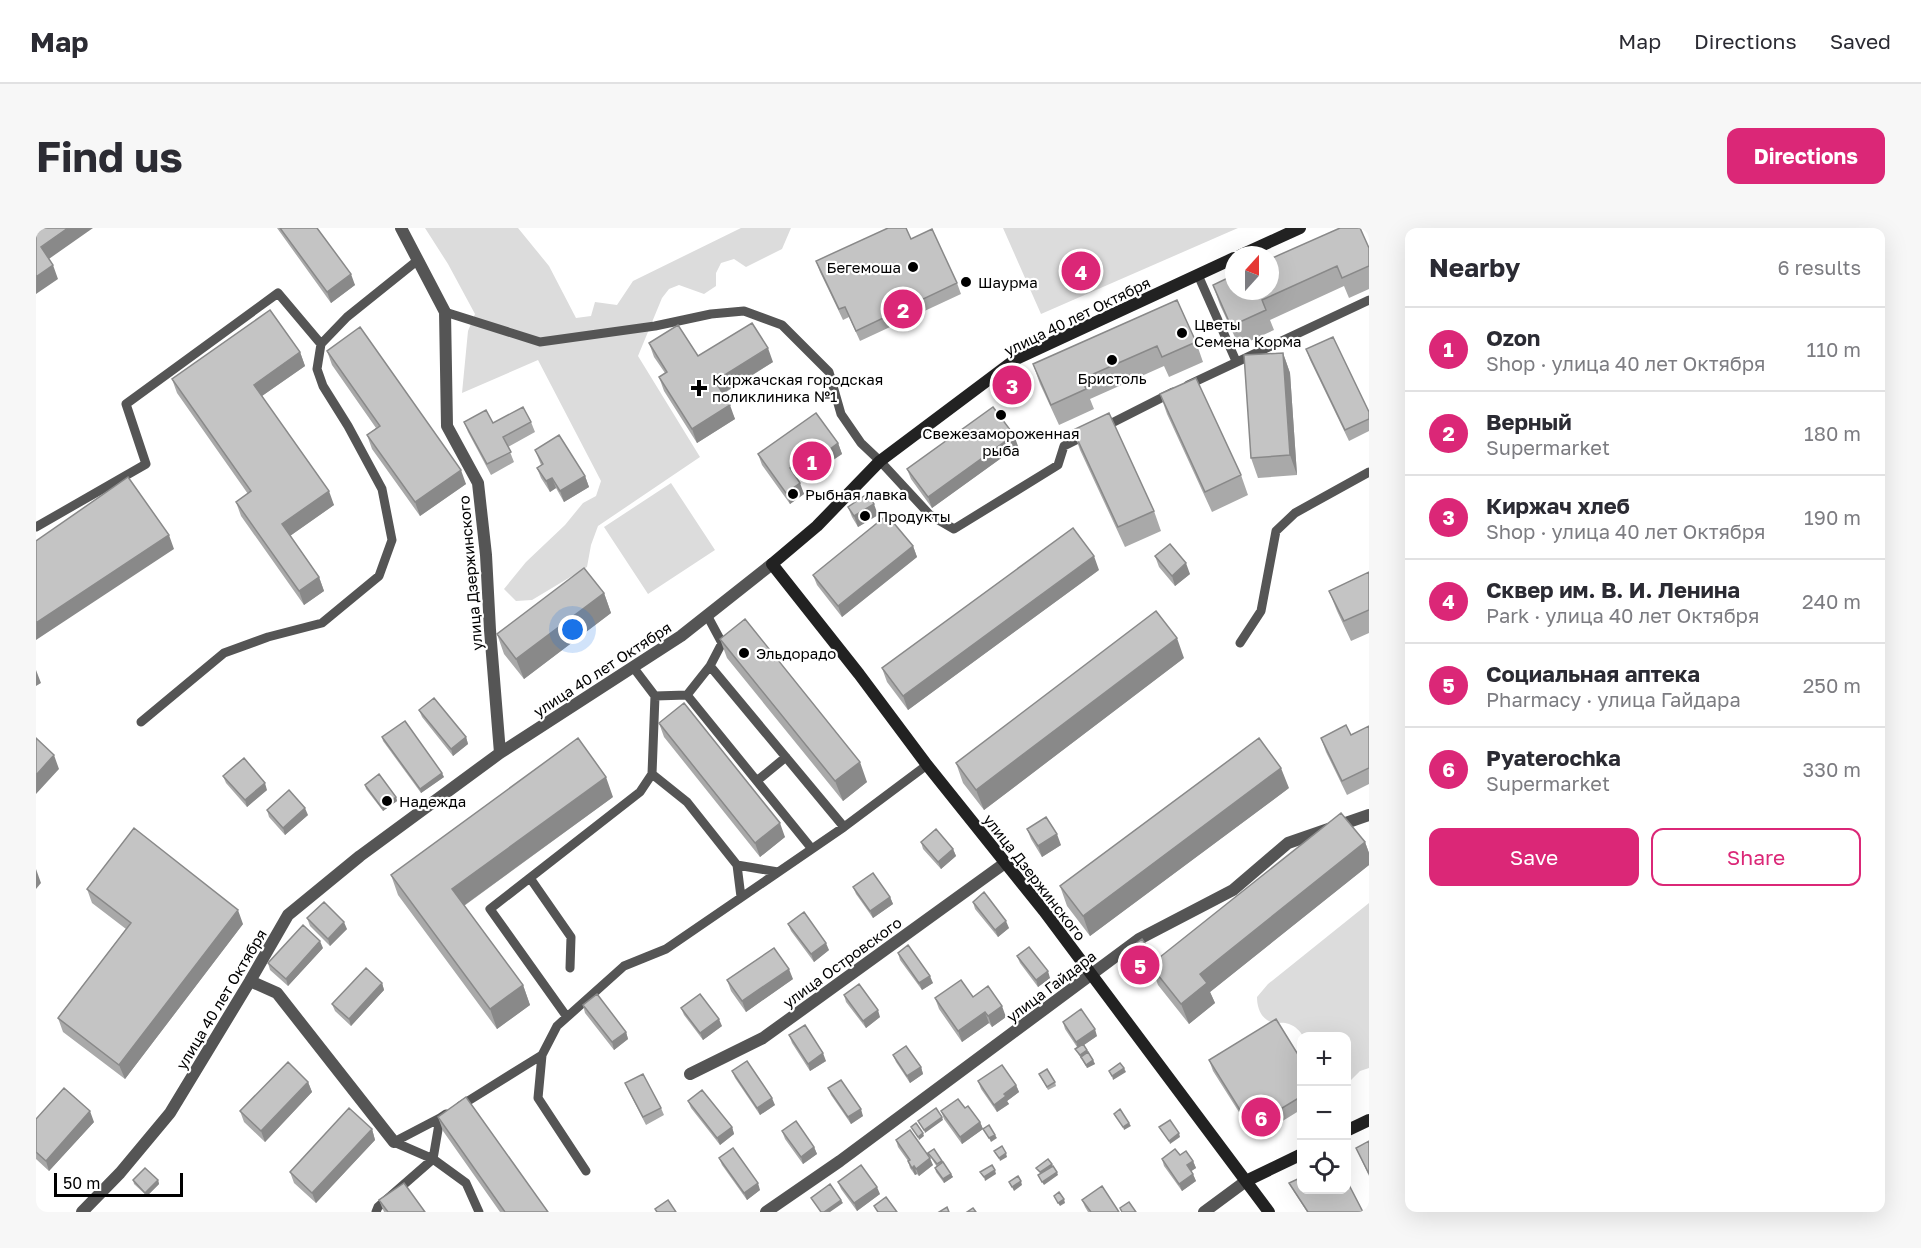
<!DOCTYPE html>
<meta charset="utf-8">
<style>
:root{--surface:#fff;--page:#f7f7f7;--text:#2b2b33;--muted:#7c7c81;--line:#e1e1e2;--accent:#db2777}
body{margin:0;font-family:"Golos Text",sans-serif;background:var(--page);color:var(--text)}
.controls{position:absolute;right:18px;bottom:18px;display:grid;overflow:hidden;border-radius:12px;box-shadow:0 6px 24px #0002}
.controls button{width:54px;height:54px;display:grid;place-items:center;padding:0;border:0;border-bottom:2px solid var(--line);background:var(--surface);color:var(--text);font:30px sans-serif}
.compass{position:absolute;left:1189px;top:18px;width:54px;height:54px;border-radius:50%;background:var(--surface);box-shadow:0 6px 24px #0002;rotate:21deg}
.scale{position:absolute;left:18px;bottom:15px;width:129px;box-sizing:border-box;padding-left:6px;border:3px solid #000;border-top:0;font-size:16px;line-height:21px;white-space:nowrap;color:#000;-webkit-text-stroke:4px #fff;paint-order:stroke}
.you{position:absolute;left:537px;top:402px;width:21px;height:21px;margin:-15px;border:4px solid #fff;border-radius:50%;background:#1a73e8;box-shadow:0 0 0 9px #1a73e833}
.badge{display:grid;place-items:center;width:39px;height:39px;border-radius:50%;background:var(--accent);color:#fff;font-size:20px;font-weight:700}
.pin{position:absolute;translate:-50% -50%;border:3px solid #fff;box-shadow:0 2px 6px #0006}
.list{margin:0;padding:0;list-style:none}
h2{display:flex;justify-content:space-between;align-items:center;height:78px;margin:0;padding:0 24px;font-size:26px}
h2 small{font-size:20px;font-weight:400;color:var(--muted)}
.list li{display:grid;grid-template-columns:39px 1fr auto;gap:18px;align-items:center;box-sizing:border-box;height:84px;padding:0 24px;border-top:2px solid var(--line)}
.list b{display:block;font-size:22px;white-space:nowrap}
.list p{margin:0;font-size:20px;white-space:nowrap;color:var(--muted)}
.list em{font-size:20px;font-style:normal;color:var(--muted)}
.actions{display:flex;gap:12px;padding:18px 24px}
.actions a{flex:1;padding:14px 0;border:2px solid var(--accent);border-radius:12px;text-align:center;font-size:21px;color:var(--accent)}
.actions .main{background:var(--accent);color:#fff}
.icon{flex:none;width:33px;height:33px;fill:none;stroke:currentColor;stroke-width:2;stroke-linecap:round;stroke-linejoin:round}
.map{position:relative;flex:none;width:1333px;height:984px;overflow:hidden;border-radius:12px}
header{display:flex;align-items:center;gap:36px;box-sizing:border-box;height:84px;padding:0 30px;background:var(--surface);border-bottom:2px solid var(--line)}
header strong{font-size:28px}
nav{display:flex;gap:33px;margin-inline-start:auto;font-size:21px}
.intro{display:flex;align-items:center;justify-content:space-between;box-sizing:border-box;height:144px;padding:0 36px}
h1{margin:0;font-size:42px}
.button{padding:15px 27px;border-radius:12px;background:var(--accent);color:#fff;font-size:21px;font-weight:700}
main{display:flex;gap:36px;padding:0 36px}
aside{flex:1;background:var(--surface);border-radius:12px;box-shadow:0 6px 24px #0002}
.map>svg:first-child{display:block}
.green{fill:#dcdcdc}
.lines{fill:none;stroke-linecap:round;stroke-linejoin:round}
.lane{stroke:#555;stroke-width:9}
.street{stroke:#555;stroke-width:12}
.secondary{stroke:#222;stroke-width:12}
.wall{fill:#a9a9a9}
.shaded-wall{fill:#898989}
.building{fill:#c4c4c4;stroke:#898989;stroke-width:1.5}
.poi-dot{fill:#000;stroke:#fff;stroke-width:2}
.labels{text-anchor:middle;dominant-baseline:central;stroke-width:4.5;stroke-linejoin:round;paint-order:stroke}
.poi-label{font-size:15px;fill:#000;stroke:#fff;text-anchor:start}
.street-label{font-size:15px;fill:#000;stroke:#fff}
</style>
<header>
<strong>Map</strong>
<nav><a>Map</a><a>Directions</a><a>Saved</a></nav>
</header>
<div class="intro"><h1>Find us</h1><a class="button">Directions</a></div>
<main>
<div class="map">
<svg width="1333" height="984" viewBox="0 0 1333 984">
<rect width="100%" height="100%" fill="#fff"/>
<path class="green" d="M389 0H482L513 38 540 90 555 88 559 74 581 77 597 53 705 0H755L746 21 710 39 698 31 685 35 680 45V58L668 66 643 57 633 61 626 70 602 128 664 229 562 298 555 317 551 339 496 372 480 373 468 361 490 334 529 297 547 275 560 268 565 253 502 132 426 165 432 103 439 86 412 36Z
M967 0H1202L1005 86Z
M635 255 679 322 612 366 568 299Z
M1333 675V840L1324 843 1311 856 1310 808H1267C1264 803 1259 798 1253 796 1248 794 1243 795 1239 795 1226 793 1221 781 1221 769L1232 756Z"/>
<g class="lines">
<path class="lane" d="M1162 47 1200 133
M409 84 504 114 619 98 675 86 708 83 746 97 793 144 805 186 825 215 844 233 894 287 918 301 1022 237 1028 218 1050 207
M1152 157 1333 72
M1066 200 1137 164
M0 299 110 236 90 176 242 65 285 116
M672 389 686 415 674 438 808 599
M1204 415 1225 383 1240 303 1259 285 1333 244
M597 439 619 468 651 467 776 621
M651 467 674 438
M619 468 616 546 651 574 701 637 742 644
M105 494 188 425 232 409 286 395 343 348 356 312 346 261 312 198 287 158 281 141 285 116 311 89 382 32
M722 552 750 529
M701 637 705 669
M494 650 535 709 534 740
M531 789 454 681 604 564 616 546
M424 878 506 827
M358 914 397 931 430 955 443 984
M358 914 404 890
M550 943 502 870 506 827 521 798 588 738 630 721 808 599 891 537
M340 984 342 979 397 931 404 890 410 886"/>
<path class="street" d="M365 0 409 84 411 198 442 255 450 327 454 402 464 525
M214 753 241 765 358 914
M654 846 727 810 969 635
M46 984 84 945 134 885 214 753 252 687 324 628 464 525 645 408 736 336
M730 984 804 933 1103 711 1197 662 1252 615 1333 587
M1168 984 1210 953"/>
<path class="secondary" d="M1205 27 1264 0
M1198 30 980 131 844 233 781 298 736 336 823 446 891 537 1008 683 1233 984
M1310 903 1333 892
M1210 953 1266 926"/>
</g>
<path class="wall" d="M241 0H281L319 57 295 75Z
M875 11 921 55 925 66 824 113 813 89 807 92 784 44 780 33Z
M1333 20V61L1313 70 1308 58 1234 92 1238 102 1203 118 1184 77 1177 57Z
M1141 72 1160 114 1167 134 1133 149 1128 138 1054 171 1058 181 1023 197 1004 156 997 136Z
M613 115 662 128 737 134 687 166 699 191 661 215 628 163 623 149 629 145 618 129Z
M1270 121 1333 184V203L1313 213 1274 132Z
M291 123 430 256 384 288 336 221 331 207 340 200 296 137Z
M264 124 269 138 226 168 298 277 254 308 283 349 288 363 268 377 205 288 200 274 212 266 141 165 136 151Z
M1247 125 1254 145 1261 247 1222 250 1215 230Z
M1124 166 1205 247 1212 267 1176 284 1131 186Z
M428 194 457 195 495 194 499 204 472 219 478 234 455 247 432 204Z
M1037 202 1118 283 1125 303 1089 319 1044 222Z
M802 215 806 226 794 234 790 229 760 249 768 266 754 276 726 237 722 226Z
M982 218 896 280 875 251 871 241Z
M499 222 549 248 553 259 528 274 520 260 514 264 505 250 501 240 505 237Z
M812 279 842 287 822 299 816 289Z
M877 318 881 329 806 389 781 357 777 347Z
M1119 328 1154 346 1139 358 1123 339Z
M1063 342 872 482 851 454 846 440Z
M1333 344V405L1315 413 1301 383 1293 363Z
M568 365 575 385 488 451 468 426 461 406Z
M684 411 831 554 807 573 691 430Z
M1148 430 948 582 927 555 920 535Z
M383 482 430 509 432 516 417 528 386 489Z
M623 495 749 609 724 629 628 509Z
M1333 498V556L1311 567 1290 524 1285 510 1315 507Z
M346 509 408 549 385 565 347 513Z
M187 548 231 562 211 579 190 555Z
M329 557 360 569 361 573 347 583 330 561Z
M1253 560 1054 708 1031 678 1024 658Z
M577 569 428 678 487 757 494 777 461 801 362 667 355 647Z
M231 582 272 587 249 607 233 589Z
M991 601 1025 617 1006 629 995 611Z
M885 614 917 621 920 628 905 641 887 621Z
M1329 614 1333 625V637L1174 764 1179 775 1153 796 1122 757 1116 741 1101 752 1090 737 1086 726 1119 733Z
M817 659 854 669 857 676 837 690 820 666Z
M51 661 207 696 89 851 27 804 22 790 90 701 56 675Z
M937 674 973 700 962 709 939 681Z
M271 690 311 701 294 718 274 698Z
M752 696 793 722 778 734 755 703Z
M287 720 252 758 234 742 232 735Z
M862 725 897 755 886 762 864 732Z
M981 728 1014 750 1002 759 984 735Z
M757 751 710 784 695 763 691 752Z
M346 755 348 762 315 798 299 783 296 776Z
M808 767 844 789 830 800 810 774Z
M937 769 970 789 956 799 953 795 926 814 903 781 899 770Z
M547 777 590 804 592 811 578 822 549 785Z
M645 780 686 798 667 812 648 787Z
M1027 794 1061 808 1048 817 1059 836 1051 840 1041 824 1039 821 1041 819 1029 801Z
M753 807 790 833 774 843 756 815Z
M857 827 885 839 887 846 874 855 860 834Z
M1173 832 1266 833V881L1227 905 1213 900 1177 843Z
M696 843 739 877 724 887 699 850Z
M1003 846 1019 854 1020 858 1012 862Z
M942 853 980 857 983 864 971 873 973 876 961 884 945 861Z
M272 854 276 864 229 914 208 894 204 883Z
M589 855 625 880 628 887 610 897 592 862Z
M792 860 827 888 815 896 795 867Z
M652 873 696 899 698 906 684 917 655 880Z
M905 883 944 894 947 901 926 916 908 891Z
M402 889 512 984H464L407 903Z
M0 891 58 894 13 943 0 931Z
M336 901 339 912 280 975 258 955 254 944Z
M746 903 778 919 781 926 767 936 749 911Z
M860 912 897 937 883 948 881 946 879 947 874 940 872 933 862 919Z
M1333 913V948L1320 920Z
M892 925 907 935 917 949 908 955 900 944 899 940 901 939 894 928Z
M1144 927 1157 933 1160 940 1155 943 1160 953 1146 963 1128 938 1126 931Z
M683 930 724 962 711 972 686 937Z
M97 952H122L123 956 111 968 98 956Z
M802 954 844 966 821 983 805 961Z
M1253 955 1327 984H1271L1255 959Z
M343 972 389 984H348Z
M1046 972 1083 984H1052L1049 979Z"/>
<path class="shaded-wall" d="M32 0H57L10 33 5 19Z
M17 37 22 51 0 66V49Z
M315 46 319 57 295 75 291 64Z
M732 120 737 134 684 167 679 153Z
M264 124 269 138 223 170 218 157Z
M1247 125 1254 145 1261 247 1254 227Z
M694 177 699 191 661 215 656 201Z
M978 207 982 218 896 280 892 269Z
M802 215 806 226 794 234 790 224Z
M786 218 790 229 758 251 754 240Z
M425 242 430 256 384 288 379 274Z
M549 248 553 259 528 274 524 263Z
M516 250 520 260 514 264 510 253Z
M764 255 768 266 754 276 750 265Z
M293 263 298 277 251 310 246 296Z
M838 276 842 287 822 299 818 288Z
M133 307 138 321 0 412V395Z
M877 318 881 329 806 389 802 378Z
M1058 328 1063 342 872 482 867 468Z
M1150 335 1154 346 1139 358 1136 348Z
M283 349 288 363 268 377 263 363Z
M568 365 575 385 488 451 480 431Z
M1141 410 1148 430 948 582 940 562Z
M0 442 5 455 0 458Z
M430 509 432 516 417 528 415 521Z
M18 527 23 541 0 566V547Z
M824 534 831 554 807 573 799 553Z
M1245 540 1253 560 1054 708 1047 688Z
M406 545 408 549 385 565 384 561Z
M570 549 577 569 423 681 416 661Z
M229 555 231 562 211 579 209 572Z
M360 569 361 573 347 583 346 580Z
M269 580 272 587 249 607 247 600Z
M744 595 749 609 724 629 719 615Z
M1021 606 1025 617 1006 629 1002 618Z
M1329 614 1333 625V637L1174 764 1179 775 1153 796 1145 776 1164 746Z
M917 621 920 628 905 641 902 634Z
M0 641 5 655 0 661Z
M854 669 857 676 837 690 834 683Z
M202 682 207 696 89 851 83 837Z
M970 693 973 700 962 709 959 702Z
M308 694 311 701 294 718 292 711Z
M284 713 287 720 252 758 250 751Z
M790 715 793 722 778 734 775 726Z
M1117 727 1121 737H1114L1116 741 1101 752 1097 742Z
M753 741 757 751 710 784 706 773Z
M1012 743 1014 750 1002 759 1000 752Z
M894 748 897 755 886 762 883 755Z
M346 755 348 762 315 798 313 791Z
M487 757 494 777 461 801 454 781Z
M966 778 970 789 956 799 952 788Z
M842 782 844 789 830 800 827 793Z
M949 784 953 795 926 814 922 803Z
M683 791 686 798 667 812 664 805Z
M1059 801 1061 808 1042 821 1040 814Z
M590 804 592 811 578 822 576 814Z
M1051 822 1053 825 1045 831 1044 827Z
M787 825 790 833 774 843 772 836Z
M1057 832 1059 836 1051 840 1050 837Z
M885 839 887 846 874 855 871 848Z
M1088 840 1090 844 1077 852 1076 848Z
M272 854 276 864 229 914 225 903Z
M980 857 983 864 971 873 973 876 961 884 958 877 968 866Z
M736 870 739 877 724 887 721 880Z
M825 881 827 888 815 896 812 889Z
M54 883 58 894 13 943 10 933Z
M906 889 907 892 889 905 888 902Z
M944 894 947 901 926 916 924 909Z
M1093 895 1095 898 1088 902 1087 899Z
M696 899 698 906 684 917 681 910Z
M336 901 339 912 280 975 276 965Z
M887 905 888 908 883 912 882 909Z
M1143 905 1144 909 1134 916 1133 913Z
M959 907 961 910 955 914 953 910Z
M778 919 781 926 767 936 765 929Z
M970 925 971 929 964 933 963 930Z
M894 930 897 937 883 948 880 941Z
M1157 933 1160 940 1154 944 1151 937Z
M1016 936 1017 939 1005 948 1004 944Z
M878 938 881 946 879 947 876 940Z
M959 942 960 946 949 953 948 949Z
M1021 944 1022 947 1008 957 1006 954Z
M915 946 917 949 908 955 907 951Z
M1157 946 1160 953 1146 963 1143 956Z
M122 952 123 956 111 968 109 965Z
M985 953 986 957 978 963 976 959Z
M722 955 724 962 711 972 708 965Z
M841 959 844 966 821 983 818 975Z
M1028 971 1029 975 1024 978 1022 975Z
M805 972 807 975 794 984H788Z"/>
<path class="building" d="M0 0H32L5 19 17 37 0 49Z
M244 0H281L315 46 291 64Z
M852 0H870L875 11 896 1 921 55 820 103 809 79 803 81 780 33Z
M1304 0H1324L1333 20V38L1306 50 1301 38 1226 72 1230 82 1195 98 1177 57 1198 47V63H1234V31Z
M1141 72 1160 114 1126 129 1121 118 1046 151 1050 161 1015 177 997 136Z
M234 82 264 124 218 157 293 263 246 296 283 349 263 363 200 274 215 263 136 151Z
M716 95 732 120 679 153 694 177 656 201 623 149 631 144 613 115 642 97 662 128Z
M324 99 425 242 379 274 331 207 344 198 291 123Z
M1297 109 1333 184V191L1309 202 1270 121Z
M1247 125 1254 227 1215 230 1208 127Z
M1160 150 1205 247 1169 264 1124 166Z
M487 179 495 194 467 209 475 224 451 236 428 194 450 182 457 195Z
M957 179 978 207 892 269 871 241Z
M780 185 802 215 790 224 786 218 754 240 764 255 750 265 722 226Z
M1073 185 1118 283 1082 299 1037 202Z
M523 207 549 248 524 263 516 250 510 253 501 240 507 236 499 222Z
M92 249 133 307 0 395V313Z
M831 266 838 276 818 288 812 279Z
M851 287 877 318 802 378 777 347Z
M1037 300 1058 328 867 468 846 440Z
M1134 316 1150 335 1136 348 1119 328Z
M548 340 568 365 480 431 461 406Z
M1333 344V382L1308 393 1293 363Z
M1120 383 1141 410 940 562 920 535Z
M709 391 824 534 799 553 684 411Z
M398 470 430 509 415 521 383 482Z
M648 475 744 595 719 615 623 495Z
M369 493 406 545 384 561 346 509Z
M1310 497 1315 507 1333 498V540L1306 553 1285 510Z
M0 510 18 527 0 547Z
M542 510 570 549 416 661 487 757 454 781 355 647Z
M1223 510 1245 540 1047 688 1024 658Z
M208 530 229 555 209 572 187 548Z
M343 546 360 569 346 580 329 557Z
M253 562 269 580 247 600 231 582Z
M1305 585 1329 614 1164 746 1171 755 1145 776 1114 737Z
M1010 589 1021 606 1002 618 991 601Z
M98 600 202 682 83 837 22 790 95 695 51 661Z
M900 601 917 621 902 634 885 614Z
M837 645 854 669 834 683 817 659Z
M948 664 970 693 959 702 937 674Z
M288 674 308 694 292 711 271 690Z
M768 684 790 715 775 726 752 696Z
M267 697 284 713 250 751 232 735Z
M1106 711 1117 727 1097 742 1086 726Z
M872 717 894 748 883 755 862 725Z
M993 719 1012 743 1000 752 981 728Z
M738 720 753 741 706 773 691 752Z
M330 740 346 755 313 791 296 776Z
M925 752 937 769 952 758 966 778 952 788 949 784 922 803 899 770Z
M823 756 842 782 827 793 808 767Z
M561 766 590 804 576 814 547 777Z
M664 766 683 791 664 805 645 780Z
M1045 781 1059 801 1040 814 1027 794Z
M1240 791 1266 833V868L1223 894 1209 890 1173 832Z
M769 797 787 825 772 836 753 807Z
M1047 816 1051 822 1044 827 1039 821Z
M870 818 885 839 871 848 857 827Z
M1052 824 1057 832 1050 837 1045 829Z
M711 833 736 870 721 880 696 843Z
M252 834 272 854 225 903 204 883Z
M1084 835 1088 840 1076 848 1073 843Z
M966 837 980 857 968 866 970 868 958 877 942 853Z
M1011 841 1019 854 1011 859 1003 846Z
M607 846 625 880 607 889 589 855Z
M805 852 825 881 812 889 792 860Z
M28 860 54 883 10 933 0 924V891Z
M666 862 696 899 681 910 652 873Z
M430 869 512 984H469L402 889Z
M922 871 929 880 932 878 944 894 924 909 905 883Z
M313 880 336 901 276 965 254 944Z
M900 880 906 889 888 902 882 893Z
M1084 881 1093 895 1087 899 1078 886Z
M1134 892 1143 905 1133 913 1123 899Z
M760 893 778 919 765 929 746 903Z
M880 895 887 905 882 909 875 899Z
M953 897 959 907 953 910 947 901Z
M874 902 894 930 880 941 878 938 876 940 872 933 874 932 860 912Z
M1333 913V946L1320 920Z
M966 918 970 925 963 930 958 923Z
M697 920 722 955 708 965 683 930Z
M898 921 906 933 901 936 892 925Z
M1139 921 1144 927 1150 923 1157 933 1151 937 1157 946 1143 956 1126 931Z
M1012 931 1016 936 1004 944 1000 940Z
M907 934 915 946 907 951 899 940Z
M825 937 841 959 818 975 802 954Z
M956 937 959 942 948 949 944 944Z
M1017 938 1021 944 1006 954 1002 947Z
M109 940 122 952 109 965 97 952Z
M982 948 985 953 976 959 973 954Z
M1266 949V962H1311V953L1327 984H1272L1253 955Z
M368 955 389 984H352L343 972Z
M794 956 805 972 788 984H785L775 970Z
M1066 958 1083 984H1055L1046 972Z
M1023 964 1028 971 1022 975 1018 968Z
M850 969 861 984H842L838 978Z
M632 972 640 984H621L619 981Z
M1093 974 1100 984H1086L1084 980Z
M911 979 913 984H903Z
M937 980 940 984H931Z"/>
<g class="poi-dot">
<circle cx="877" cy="39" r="6"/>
<circle cx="930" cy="54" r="6"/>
<circle cx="1146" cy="105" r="6"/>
<circle cx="1076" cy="132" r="6"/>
<path d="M660 151h6v6h6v6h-6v6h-6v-6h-6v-6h6z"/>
<circle cx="965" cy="187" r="6"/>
<circle cx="757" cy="266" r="6"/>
<circle cx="829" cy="288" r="6"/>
<circle cx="708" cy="425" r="6"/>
<circle cx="351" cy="573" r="6"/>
</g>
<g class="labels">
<g class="poi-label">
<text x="865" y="39" text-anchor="end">Бегемоша</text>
<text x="942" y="54">Шаурма</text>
<text x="1158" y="96">Цветы<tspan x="1158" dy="17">Семена Корма</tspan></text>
<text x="1076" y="150" text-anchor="middle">Бристоль</text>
<text x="676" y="151">Киржачская городская<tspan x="676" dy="17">поликлиника №1</tspan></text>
<text x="965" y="205" text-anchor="middle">Свежезамороженная<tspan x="965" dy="17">рыба</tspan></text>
<text x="769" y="266">Рыбная лавка</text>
<text x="841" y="288">Продукты</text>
<text x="720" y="425">Эльдорадо</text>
<text x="363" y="573">Надежда</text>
</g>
<g class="street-label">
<text transform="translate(1041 88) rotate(-26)">улица 40 лет Октября</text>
<text transform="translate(434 345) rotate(-95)">улица Дзержинского</text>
<text transform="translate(566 441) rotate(-33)">улица 40 лет Октября</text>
<text transform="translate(999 649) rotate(52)">улица Дзержинского</text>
<text transform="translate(806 734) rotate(-36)">улица Островского</text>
<text transform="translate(1015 758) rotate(-37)">улица Гайдара</text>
<text transform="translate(185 771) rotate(-59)">улица 40 лет Октября</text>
</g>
</g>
</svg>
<div class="controls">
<button>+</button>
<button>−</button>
<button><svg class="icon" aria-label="locate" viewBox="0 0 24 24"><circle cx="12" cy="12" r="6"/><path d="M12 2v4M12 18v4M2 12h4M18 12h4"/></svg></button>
</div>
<svg class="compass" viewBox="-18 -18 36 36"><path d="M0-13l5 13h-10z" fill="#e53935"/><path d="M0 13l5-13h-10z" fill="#7c7c81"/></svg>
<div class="scale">50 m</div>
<div class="you"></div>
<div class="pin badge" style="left:776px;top:233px">1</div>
<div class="pin badge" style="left:867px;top:81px">2</div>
<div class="pin badge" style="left:976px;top:157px">3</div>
<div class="pin badge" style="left:1045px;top:43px">4</div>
<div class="pin badge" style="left:1104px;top:737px">5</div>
<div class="pin badge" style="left:1225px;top:889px">6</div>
</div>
<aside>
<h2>Nearby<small>6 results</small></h2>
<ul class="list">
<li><span class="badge">1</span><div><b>Ozon</b><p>Shop · улица 40 лет Октября</p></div><em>110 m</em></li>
<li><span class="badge">2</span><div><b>Верный</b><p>Supermarket</p></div><em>180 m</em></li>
<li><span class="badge">3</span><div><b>Киржач хлеб</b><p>Shop · улица 40 лет Октября</p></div><em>190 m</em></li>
<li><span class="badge">4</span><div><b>Сквер им. В. И. Ленина</b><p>Park · улица 40 лет Октября</p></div><em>240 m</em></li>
<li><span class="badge">5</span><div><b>Социальная аптека</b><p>Pharmacy · улица Гайдара</p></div><em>250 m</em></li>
<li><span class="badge">6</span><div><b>Pyaterochka</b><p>Supermarket</p></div><em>330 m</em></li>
</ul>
<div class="actions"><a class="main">Save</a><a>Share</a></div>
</aside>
</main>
